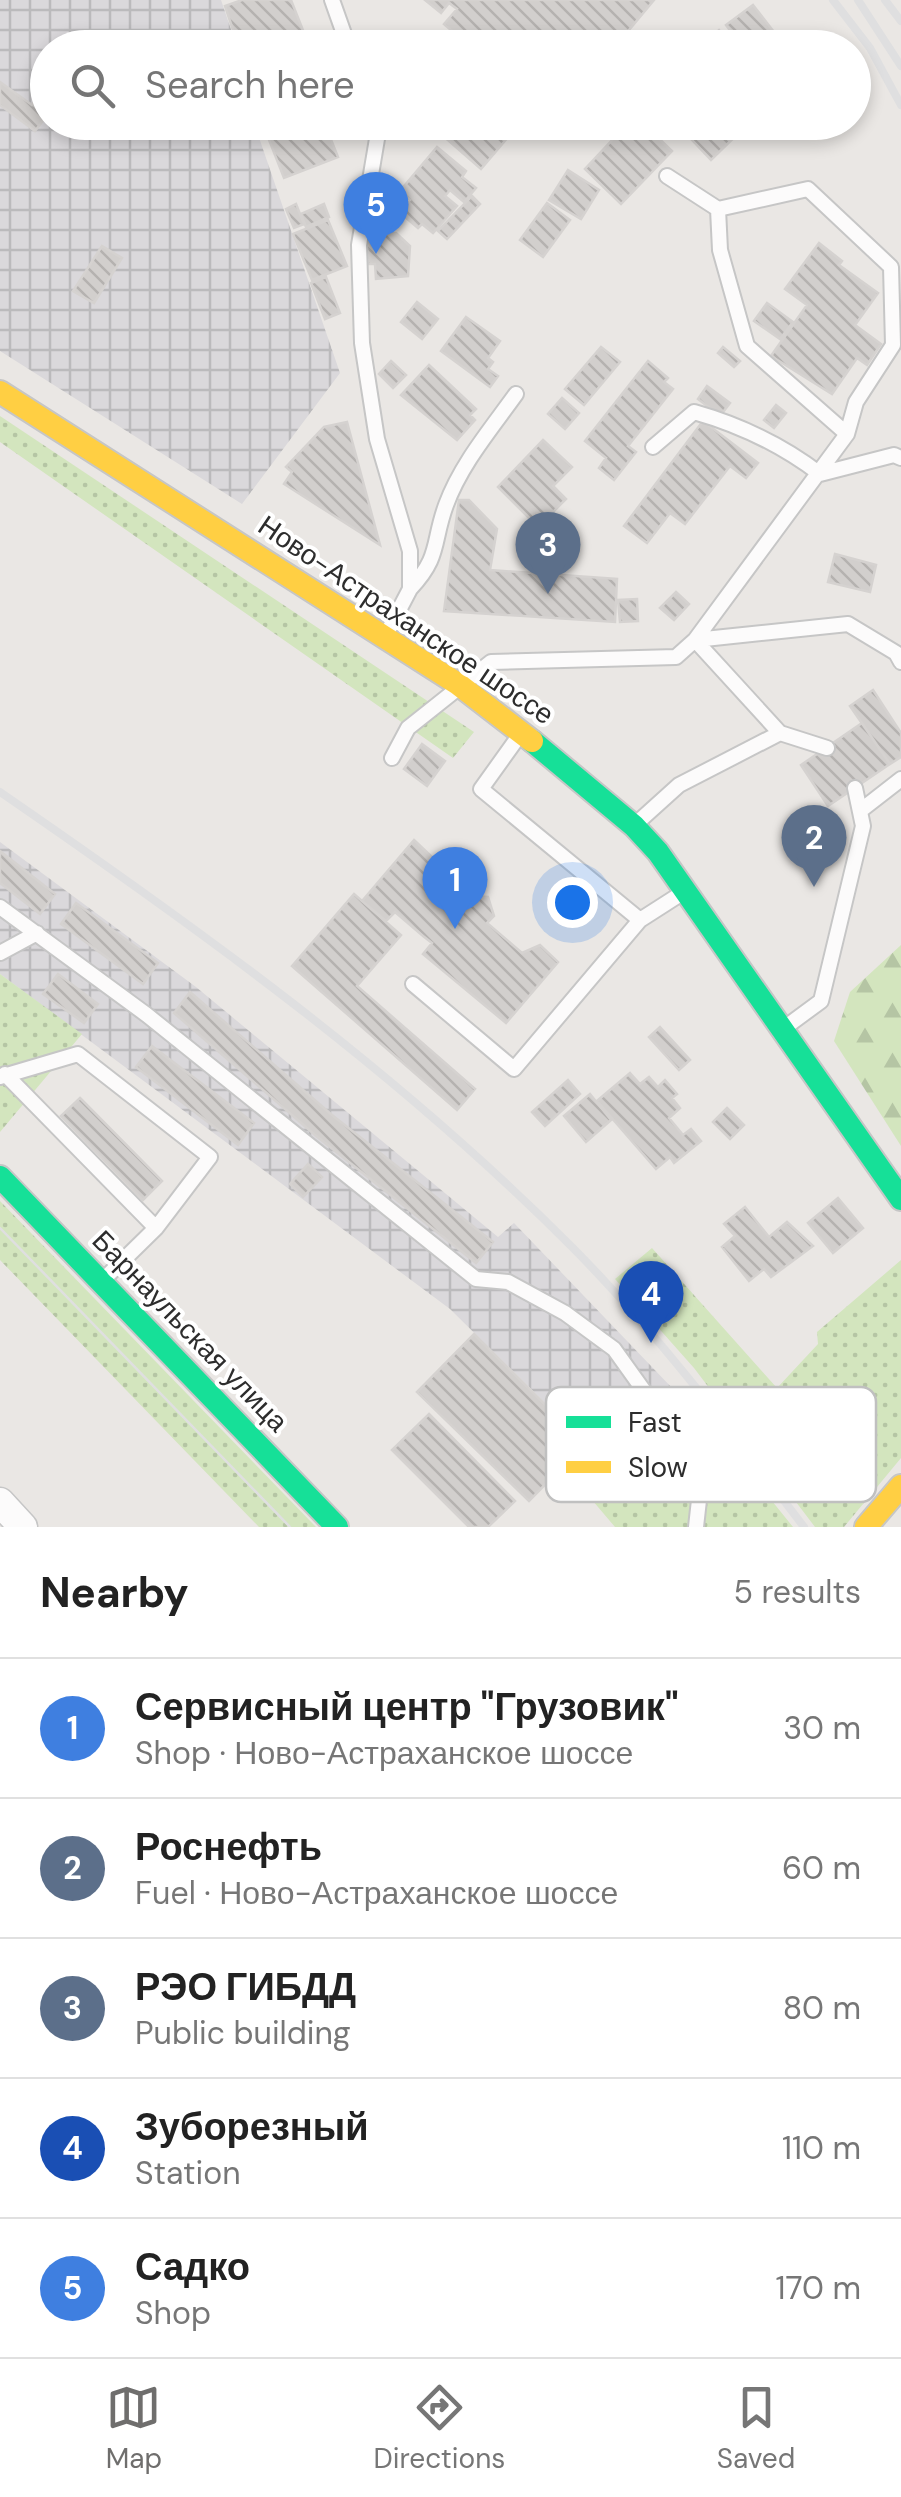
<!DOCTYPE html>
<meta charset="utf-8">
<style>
:root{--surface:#fff;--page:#f2f2f2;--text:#222;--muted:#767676;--line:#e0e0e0;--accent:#6f6e6d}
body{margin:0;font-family:"DM Sans",sans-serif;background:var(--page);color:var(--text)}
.you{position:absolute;left:572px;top:902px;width:35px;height:35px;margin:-25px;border:8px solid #fff;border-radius:50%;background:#1a73e8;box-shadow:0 0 0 15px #1a73e833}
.badge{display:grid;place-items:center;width:65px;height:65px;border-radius:50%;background:var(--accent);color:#fff;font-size:32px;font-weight:700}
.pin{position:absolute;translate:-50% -82px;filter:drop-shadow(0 2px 5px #0008)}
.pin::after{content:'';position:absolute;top:52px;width:35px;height:30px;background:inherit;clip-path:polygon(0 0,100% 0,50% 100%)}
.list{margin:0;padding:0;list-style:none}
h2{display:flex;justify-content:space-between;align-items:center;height:130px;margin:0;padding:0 40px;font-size:42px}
h2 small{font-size:32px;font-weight:400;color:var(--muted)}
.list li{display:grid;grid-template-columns:65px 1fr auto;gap:30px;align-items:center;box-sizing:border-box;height:140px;padding:0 40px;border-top:2px solid var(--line)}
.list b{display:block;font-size:38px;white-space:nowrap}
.list p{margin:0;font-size:32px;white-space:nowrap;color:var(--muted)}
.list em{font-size:32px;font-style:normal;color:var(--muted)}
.icon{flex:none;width:55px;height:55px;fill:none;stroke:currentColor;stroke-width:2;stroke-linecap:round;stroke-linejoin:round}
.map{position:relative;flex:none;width:901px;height:1527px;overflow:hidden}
.search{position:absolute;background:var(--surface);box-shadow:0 5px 15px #0003;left:30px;right:30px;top:30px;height:110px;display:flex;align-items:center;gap:25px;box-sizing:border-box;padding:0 35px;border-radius:55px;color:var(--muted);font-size:38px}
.sheet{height:830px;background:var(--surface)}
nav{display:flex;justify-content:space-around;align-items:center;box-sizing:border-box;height:140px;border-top:2px solid var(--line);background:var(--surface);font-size:28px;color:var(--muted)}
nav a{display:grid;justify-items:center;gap:5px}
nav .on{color:var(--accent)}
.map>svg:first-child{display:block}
.industrial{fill:url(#industrial-grid)}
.grass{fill:url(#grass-dots)}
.forest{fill:url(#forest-firs)}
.building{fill:url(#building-back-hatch);stroke:#d5d2d0;stroke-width:2.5}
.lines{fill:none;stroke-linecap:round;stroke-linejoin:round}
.lane-casing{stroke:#c6c6c6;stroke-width:18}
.street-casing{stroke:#c6c6c6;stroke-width:31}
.fast-casing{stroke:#c6c6c6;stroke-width:26}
.slow-casing{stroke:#c6c6c6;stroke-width:26}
.path{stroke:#c7c7c7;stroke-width:5;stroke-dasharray:8 5;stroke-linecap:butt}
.lane{stroke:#fcfbfb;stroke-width:14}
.street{stroke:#fcfbfb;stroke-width:28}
.fast{stroke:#16e098;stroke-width:22}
.slow{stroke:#ffcf43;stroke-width:22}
.tram{stroke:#dfdfe0;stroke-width:2.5}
.rail{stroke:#dfdfe0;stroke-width:8}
.labels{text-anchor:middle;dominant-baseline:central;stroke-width:8;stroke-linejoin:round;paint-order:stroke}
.street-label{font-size:28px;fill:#2d2d2d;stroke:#fff}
.key{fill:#fff;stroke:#c0c0c0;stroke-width:2.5}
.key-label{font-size:28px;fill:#2d2d2d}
</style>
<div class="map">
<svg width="901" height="1527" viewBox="0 0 901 1527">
<defs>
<pattern id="industrial-grid" width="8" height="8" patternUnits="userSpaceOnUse" patternTransform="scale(2.5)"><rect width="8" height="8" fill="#dad8db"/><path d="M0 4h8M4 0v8" fill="none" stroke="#bbbabc"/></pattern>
<pattern id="grass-dots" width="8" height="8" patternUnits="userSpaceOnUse" patternTransform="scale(2.5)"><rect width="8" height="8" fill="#d3e5be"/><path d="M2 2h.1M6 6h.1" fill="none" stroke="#b5c5a4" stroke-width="1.8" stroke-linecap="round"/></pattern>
<pattern id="forest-firs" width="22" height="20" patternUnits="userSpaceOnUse" patternTransform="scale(2.5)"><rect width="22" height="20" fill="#d3e5be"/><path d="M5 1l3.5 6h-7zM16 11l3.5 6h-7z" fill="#b5c5a4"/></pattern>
<pattern id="building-back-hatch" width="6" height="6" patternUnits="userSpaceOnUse" patternTransform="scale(2.5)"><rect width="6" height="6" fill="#d2cfcd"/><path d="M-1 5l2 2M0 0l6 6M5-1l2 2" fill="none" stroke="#b5b2b0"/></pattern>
</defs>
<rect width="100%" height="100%" fill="#eae7e4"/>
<path class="industrial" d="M0 0H221L237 47 48 48V122L254 123 340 373 242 504 0 351Z
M0 842 196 987 498 1237 514 1223 674 1390 604 1461 450 1309 0 974Z"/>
<path class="grass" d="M0 416 474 732 453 758 0 442Z
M0 974 82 1034 0 1132Z
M0 1201 316 1527H259L0 1260Z
M652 1248 777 1388 818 1344 817 1332 901 1260V1458L844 1527H815L694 1368 615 1279Z
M674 1390 764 1501 768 1496 793 1527H615L581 1487Z"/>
<path class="forest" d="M901 945V1146L834 1041 850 992Z"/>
<path class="building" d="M242 0H291L310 48H239L225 6Z
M425 0H654L614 48H472L444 24 457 9 449 3 441 13Z
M753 5 781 41 773 48H743L726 25Z
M719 30 733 48H699Z
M0 82 32 105 48 84V114L35 131 0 105Z
M262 122H324L338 157 284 178Z
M450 122H521L481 169 441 134Z
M629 122H642L672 151 621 204 585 169Z
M675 122H747L748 124 711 160Z
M437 147 466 171 462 177 476 188 464 202 450 190 445 196 457 206 433 233 422 224 418 228 399 212 410 200 400 191Z
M568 170 599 190 581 219 549 200Z
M472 196 480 204 447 239 438 231Z
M547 203 570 220 543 257 520 240Z
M296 204 304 224 294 228 286 209Z
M324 204 329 217 306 227 301 214Z
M328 220 347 266 312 280 293 234Z
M396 233 410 246 408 276 376 279 375 264H368L366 235Z
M819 243 842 261 839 265 878 293 855 325 881 344 867 365 857 358 832 394 771 356 807 305 785 289Z
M102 246 122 258 94 303 73 291Z
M326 277 340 313 325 319 311 283Z
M417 302 438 319 422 339 401 322Z
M767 303 793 322 780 339 754 321Z
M466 317 500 341 488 358 493 362 488 369 498 376 490 387 441 351Z
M601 347 620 362 584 405 565 389Z
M723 347 740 361 734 367 718 353Z
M391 361 406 375 393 388 379 374Z
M648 361 668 378 664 382 673 389 628 446 636 452 614 480 599 468 606 458 585 441Z
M429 365 476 409 470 415 475 420 457 440 401 395Z
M707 386 730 403 720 416 698 399Z
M562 398 579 413 565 429 548 414Z
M776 405 786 413 774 428 764 420Z
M703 421 758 463 746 478 730 466 685 524 670 513 647 543 624 526Z
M347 422 380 545 284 484 292 472 286 467 324 427Z
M543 440 572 467 553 486 566 499 538 527 498 487Z
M459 500H469L497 529 490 570 617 579 615 622 444 611Z
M835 554 876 565 870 592 828 582Z
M676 592 689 604 674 620 660 608Z
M637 599 638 621 620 622 618 600Z
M873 690 901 733V757L890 764 850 706Z
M862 723 890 764 828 806 801 765Z
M422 744 445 761 427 786 404 769Z
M414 840 432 857 430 873 466 903 471 896 488 897 494 916 487 923 522 953 540 945 558 962 506 1023 423 954 432 943 423 936 395 912 386 921 362 901Z
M0 851 55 894 40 914 0 883Z
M354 894 401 935 357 986 475 1089 457 1110 292 966Z
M76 903 158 963 143 984 61 924Z
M58 974 98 1004 84 1023 43 994Z
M190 992 332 1115 493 1242 476 1263 315 1135 174 1013Z
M660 1027 690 1060 679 1070 649 1037Z
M152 1046 254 1123 238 1145 136 1067Z
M630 1073 640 1084 649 1077 658 1087 665 1080 677 1094 672 1098 680 1108 669 1118 683 1135 691 1129 701 1141 674 1163 670 1157 656 1169 597 1101Z
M568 1080 580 1094 545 1126 532 1112Z
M590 1094 611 1120 586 1142 564 1116Z
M80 1098 162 1181 143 1200 61 1116Z
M727 1108 744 1125 730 1139 713 1122Z
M308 1164 322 1177 303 1197 290 1184Z
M838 1198 863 1228 833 1253 808 1223Z
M745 1207 769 1237 787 1222 813 1246 771 1277 764 1269 749 1281 722 1247 735 1236 724 1224Z
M474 1334 585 1444 529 1501 417 1392Z
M429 1414 515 1501 488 1527H469L392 1450Z"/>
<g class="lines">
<defs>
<path id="lane" d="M332 0 349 48
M375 122 378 133 359 245 362 343 377 439 410 551V589L387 633
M718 209 720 250 747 346 847 434
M653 447 694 412C740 425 782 445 820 474L894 455 901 458
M410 589C441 556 432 543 446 505 461 464 491 429 516 394
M695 640 848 624 896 653 901 662
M695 640 780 733 827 748
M519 736 481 789 640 920 679 895
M392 758 408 728 491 662 676 657 695 640 847 434 856 402 893 345 891 267 808 189 718 209 667 176
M860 811 901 779
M638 822 679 785 780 733
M0 907 147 1015 476 1279 508 1282 565 1313 614 1349 677 1437 700 1491 696 1527
M0 953 37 933
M413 984 514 1069 640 920
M787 1026 821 1001 863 826 855 788
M5 1074 156 1228
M0 1077 78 1054 210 1157 156 1228 104 1279"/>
<path id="street" d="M0 1502 23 1527"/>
<path id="fast" d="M532 741 634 826 658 852 901 1199
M0 1177 337 1527"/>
<path id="slow" d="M0 392 458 684 532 741
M866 1527 901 1486"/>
</defs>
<use href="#lane" class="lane-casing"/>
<use href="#street" class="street-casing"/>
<use href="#fast" class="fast-casing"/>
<use href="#slow" class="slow-casing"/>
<path class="path" d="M709 1464 731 1449"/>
<use href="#lane" class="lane"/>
<use href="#street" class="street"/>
<use href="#fast" class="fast"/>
<use href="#slow" class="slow"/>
<path class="tram" d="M0 1228 290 1527"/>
<path class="rail" d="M833 0 870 48 901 105
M858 0 901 66
M885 0 901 21
M0 792C202 931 399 1073 573 1248 658 1334 731 1431 804 1527"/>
</g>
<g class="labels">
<g class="street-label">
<text transform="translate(406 620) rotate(34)">Ново-Астраханское шоссе</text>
<text transform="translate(190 1331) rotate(46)">Барнаульская улица</text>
</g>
</g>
<rect x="546" y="1387" width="330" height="115" rx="15" class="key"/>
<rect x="566" y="1416" width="45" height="12" fill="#16e098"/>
<rect x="566" y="1461" width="45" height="12" fill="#ffcf43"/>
<g class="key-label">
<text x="628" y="1432">Fast</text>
<text x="628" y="1477">Slow</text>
</g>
</svg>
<div class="you"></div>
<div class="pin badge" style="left:455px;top:929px;background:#3f7fe0">1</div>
<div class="pin badge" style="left:814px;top:887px;background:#5c6f8a">2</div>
<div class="pin badge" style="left:548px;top:594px;background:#5c6f8a">3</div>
<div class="pin badge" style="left:651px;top:1343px;background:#1a4fb4">4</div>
<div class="pin badge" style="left:376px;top:254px;background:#3f7fe0">5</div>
<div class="search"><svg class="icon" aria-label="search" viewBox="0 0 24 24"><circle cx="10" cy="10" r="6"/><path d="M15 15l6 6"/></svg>Search here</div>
</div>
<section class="sheet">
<h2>Nearby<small>5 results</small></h2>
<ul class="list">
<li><span class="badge" style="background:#3f7fe0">1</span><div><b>Сервисный центр &quot;Грузовик&quot;</b><p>Shop · Ново-Астраханское шоссе</p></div><em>30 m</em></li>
<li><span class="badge" style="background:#5c6f8a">2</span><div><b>Роснефть</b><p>Fuel · Ново-Астраханское шоссе</p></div><em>60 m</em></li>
<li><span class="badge" style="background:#5c6f8a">3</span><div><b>РЭО ГИБДД</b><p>Public building</p></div><em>80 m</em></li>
<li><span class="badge" style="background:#1a4fb4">4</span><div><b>Зуборезный</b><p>Station</p></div><em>110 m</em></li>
<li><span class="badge" style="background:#3f7fe0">5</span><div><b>Садко</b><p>Shop</p></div><em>170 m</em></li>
</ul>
</section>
<nav>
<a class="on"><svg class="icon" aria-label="map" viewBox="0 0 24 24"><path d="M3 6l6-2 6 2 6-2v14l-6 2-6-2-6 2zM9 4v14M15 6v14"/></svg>Map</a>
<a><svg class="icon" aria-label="directions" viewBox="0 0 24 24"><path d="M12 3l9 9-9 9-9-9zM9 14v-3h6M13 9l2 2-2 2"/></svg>Directions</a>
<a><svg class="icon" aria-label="saved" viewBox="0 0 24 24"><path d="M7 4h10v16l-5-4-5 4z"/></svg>Saved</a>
</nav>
